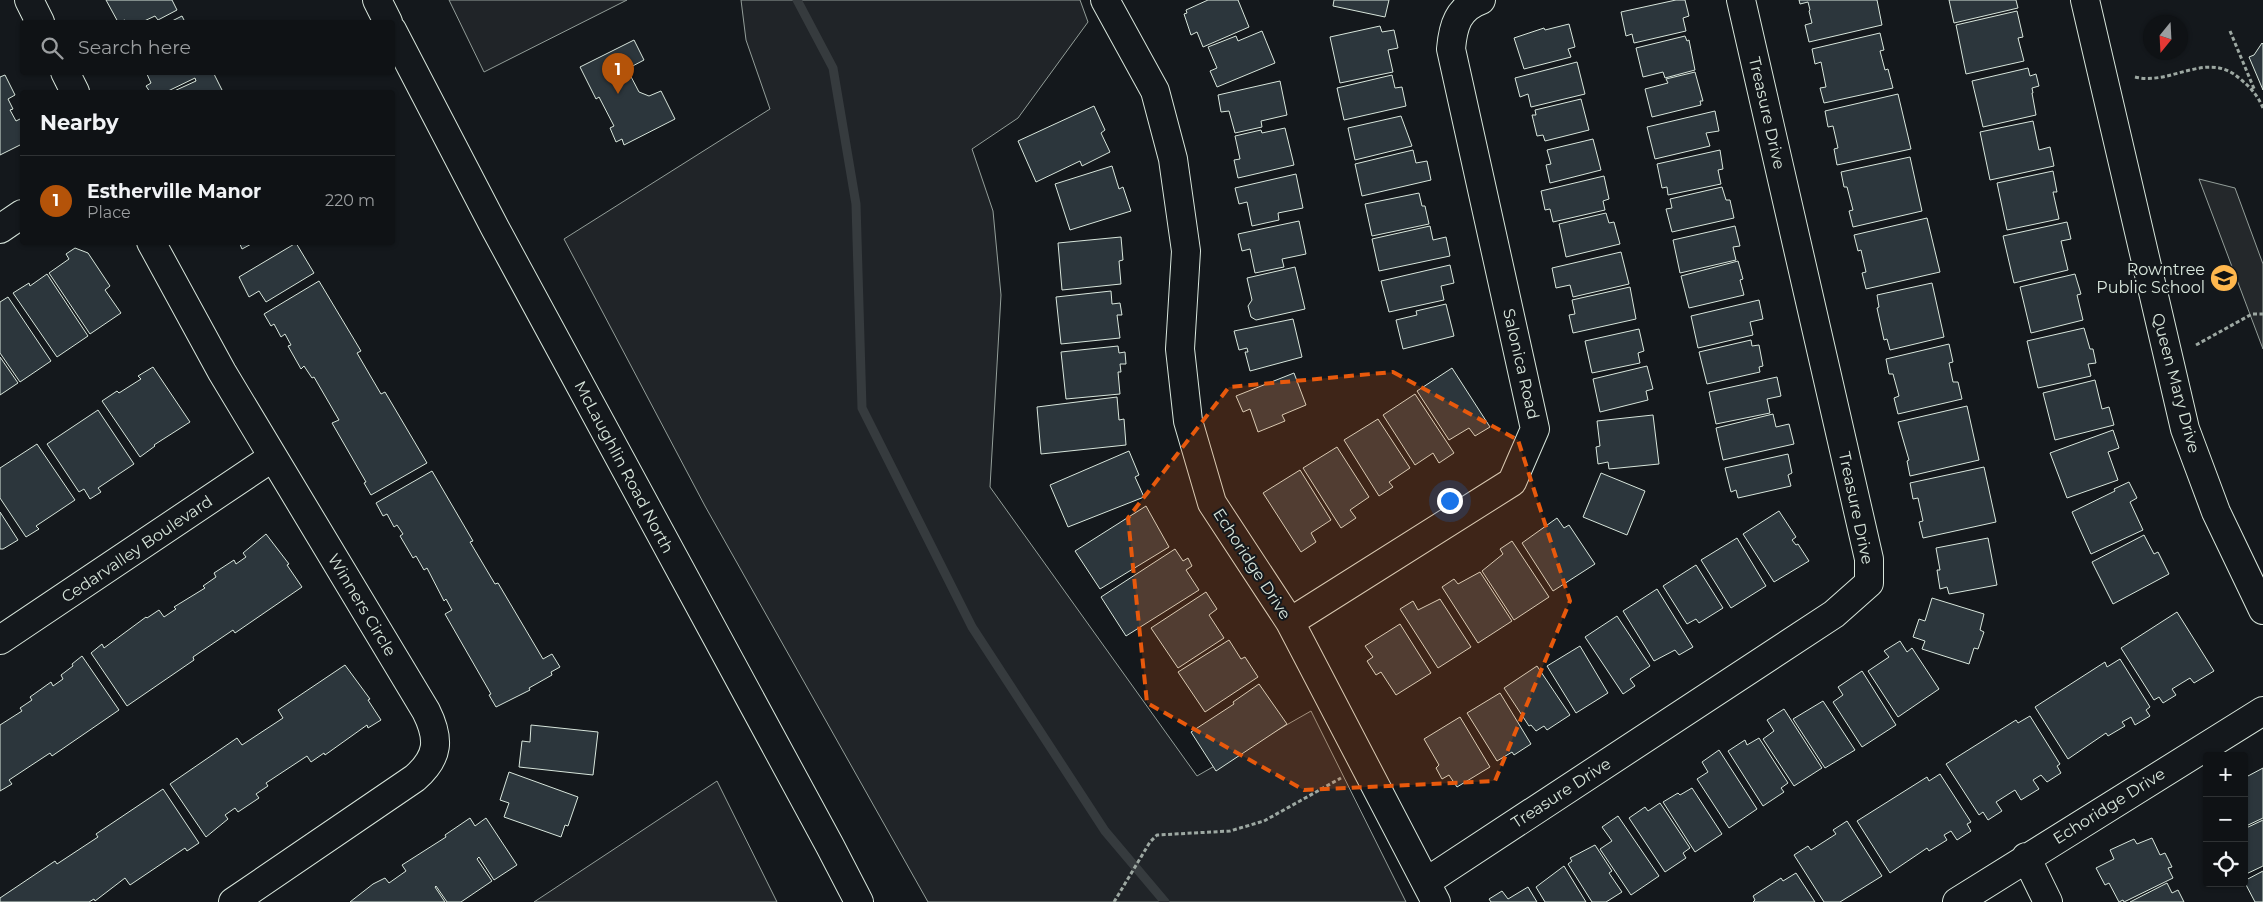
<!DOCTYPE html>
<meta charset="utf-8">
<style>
:root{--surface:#0f1215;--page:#181b1e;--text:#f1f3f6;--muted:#9b9ea0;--line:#2f3234;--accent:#b45309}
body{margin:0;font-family:Montserrat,sans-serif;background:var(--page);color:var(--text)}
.controls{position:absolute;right:15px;bottom:15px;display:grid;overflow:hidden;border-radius:5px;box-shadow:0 1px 4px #0004}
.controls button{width:45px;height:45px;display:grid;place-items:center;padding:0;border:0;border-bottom:1px solid var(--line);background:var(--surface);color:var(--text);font:25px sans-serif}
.compass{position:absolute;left:2143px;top:15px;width:45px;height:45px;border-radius:50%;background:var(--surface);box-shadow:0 1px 4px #0004;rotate:198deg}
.you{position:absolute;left:1449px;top:500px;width:18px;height:18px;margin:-12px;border:4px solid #fff;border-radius:50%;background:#1a73e8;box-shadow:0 0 0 8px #1a73e833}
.badge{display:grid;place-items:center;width:32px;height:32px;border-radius:50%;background:var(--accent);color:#fff;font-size:16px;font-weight:700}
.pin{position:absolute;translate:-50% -41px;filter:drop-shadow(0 1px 2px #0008)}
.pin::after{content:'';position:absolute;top:26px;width:18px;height:15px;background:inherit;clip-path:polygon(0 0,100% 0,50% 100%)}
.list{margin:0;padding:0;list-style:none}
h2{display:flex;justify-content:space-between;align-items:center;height:65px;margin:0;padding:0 20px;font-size:21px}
h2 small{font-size:16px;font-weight:400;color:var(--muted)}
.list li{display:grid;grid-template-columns:32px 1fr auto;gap:15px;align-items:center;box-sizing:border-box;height:90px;padding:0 20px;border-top:1px solid var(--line)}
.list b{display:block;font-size:19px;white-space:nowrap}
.list p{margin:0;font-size:16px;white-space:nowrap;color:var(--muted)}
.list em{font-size:16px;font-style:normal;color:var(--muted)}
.icon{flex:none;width:28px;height:28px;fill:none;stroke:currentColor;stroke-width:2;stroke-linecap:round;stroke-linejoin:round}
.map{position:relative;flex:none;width:2263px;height:902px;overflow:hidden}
.search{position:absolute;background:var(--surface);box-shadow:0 1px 4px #0004;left:20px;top:20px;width:375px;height:55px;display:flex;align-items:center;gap:12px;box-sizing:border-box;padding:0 18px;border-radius:5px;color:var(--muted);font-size:19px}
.panel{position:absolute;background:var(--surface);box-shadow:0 1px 4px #0004;left:20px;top:90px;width:375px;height:155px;border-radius:5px}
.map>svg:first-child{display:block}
.green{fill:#202428;stroke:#939e99}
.parking{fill:#24282b;stroke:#939e99}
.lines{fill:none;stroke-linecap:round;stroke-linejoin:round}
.stream{stroke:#363b3e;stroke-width:9}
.building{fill:#2c363c;stroke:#d8e6dc}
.minor-casing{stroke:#d8e6dc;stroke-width:30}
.major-casing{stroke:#d8e6dc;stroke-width:30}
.path{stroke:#9da8a2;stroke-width:3;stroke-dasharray:4 2.5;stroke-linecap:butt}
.minor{stroke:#14181c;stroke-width:28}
.major{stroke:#14181c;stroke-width:28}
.marked{fill:#e8590c;fill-opacity:0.2;stroke:#e8590c;stroke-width:4;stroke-dasharray:10 6;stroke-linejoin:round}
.labels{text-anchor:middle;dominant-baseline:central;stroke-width:4;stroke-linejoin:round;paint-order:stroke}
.street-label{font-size:16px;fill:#d8e6dc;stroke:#14181c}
.poi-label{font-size:16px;fill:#d8e6dc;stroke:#14181c;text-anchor:end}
</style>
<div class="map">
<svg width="2263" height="902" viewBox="0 0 2263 902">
<rect width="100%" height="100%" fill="#14181c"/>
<path class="green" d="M449 0H627L484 72Z
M741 0H1080L1088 22 1018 118 972 149 993 211 1001 295 990 487 1197 776 1311 711 1406 902H928L705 506 564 239 770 109 746 40Z
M717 781 777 902H534Z"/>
<path class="parking" d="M2199 179 2235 188 2263 264V349Z"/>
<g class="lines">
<path class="stream" d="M797 0 833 68 856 204 862 408 972 627 1105 831 1165 902"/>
</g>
<path class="building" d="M106 0H172L177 10 158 20 155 16 142 22H126L125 20 118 22Z
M1208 0H1238L1249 27 1203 47 1197 32 1191 35 1184 14 1187 13 1186 10Z
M1334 0H1389L1385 17 1333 6Z
M1676 0H1685L1689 16 1683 18 1686 31 1634 43 1632 34 1626 36 1621 12Z
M1799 0H1877L1882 25 1809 42 1805 25 1812 23 1809 11 1810 10 1808 2 1800 4Z
M1949 0H2016L2018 8 1954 23Z
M2017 11 2023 37 2018 38 2024 61 1966 74 1956 25Z
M182 16 185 22H170Z
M1569 24 1575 47 1568 49 1571 57 1524 69 1514 38 1544 28 1545 30Z
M1380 26 1382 32 1394 30 1398 48 1388 50 1393 72 1340 83 1330 37Z
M1262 31 1275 63 1217 87 1210 71 1217 68 1208 47 1236 36 1238 41Z
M1880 33 1884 50 1880 51 1885 70 1888 69 1893 88 1824 103 1820 88 1826 87 1821 62 1815 64 1812 49Z
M1685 36 1687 41 1689 40 1695 70 1665 78 1663 72 1643 77 1636 48Z
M634 40 644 60 627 69 639 92 649 96 661 91 675 119 624 145 622 139 616 142 610 128 614 126 599 97 596 99 580 67Z
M2262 43 2263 44V90L2249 57 2254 55Z
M1577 62 1585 94 1531 107 1528 94 1520 97 1515 78Z
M2028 68 2030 76 2036 74 2039 86 2032 88 2033 93H2032L2036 115 1983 127 1972 81Z
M146 72H213L223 92H172L196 81 195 78 166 92H150L146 86 151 83Z
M1695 72 1703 101H1700L1701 105 1652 117 1645 89 1668 83 1666 79Z
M5 75 15 95 8 99 13 109 10 110 16 121 22 118V144L0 155V77Z
M1392 75 1395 88 1402 87 1406 106 1344 120 1337 88Z
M1280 81 1287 115 1261 121 1262 127 1235 133 1229 111 1221 112 1218 95Z
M1898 94 1911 149 1837 165 1834 149 1838 148 1833 126 1828 127 1825 111Z
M1581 99 1589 130 1545 141 1543 135 1537 136 1532 115H1536L1535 110Z
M1094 106 1105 130 1101 133 1110 152 1082 166 1080 161 1036 182 1018 141Z
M1715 111 1719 131 1706 133 1710 146 1655 159 1647 127Z
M1401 116 1412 146 1355 160 1348 128Z
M2033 121 2039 150 2050 147 2054 166 1990 180 1980 132Z
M1285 128 1294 165 1238 178 1234 160 1240 159 1235 136 1261 130 1262 133Z
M1593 139 1601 170 1550 183 1546 165 1551 164 1547 150Z
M1413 150 1416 163 1427 161 1431 180 1362 196 1355 164Z
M1720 150 1723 169 1718 170 1721 184 1668 195 1667 187 1662 188 1657 164Z
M1910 157 1922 211 1853 227 1849 211 1853 210 1847 187H1844L1841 172Z
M1112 166 1119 189 1123 187 1131 211 1070 230 1055 184Z
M2053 171 2057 192H2053L2059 219 2007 230 1997 183Z
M1296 174 1303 208 1278 213 1279 220 1252 226 1247 202 1239 204 1235 188Z
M1604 176 1609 199 1603 201 1605 210 1553 222 1550 209 1545 210 1541 191Z
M1722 187 1726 200H1730L1734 218 1672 232 1666 209 1672 208 1670 199Z
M1419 193 1422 206H1425L1429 224 1372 236 1365 204Z
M1606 213 1609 223 1614 222 1620 244 1566 257 1559 224Z
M1927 218 1940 272 1866 289 1862 273 1866 272 1861 250 1858 251 1854 235Z
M1299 221 1306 254 1282 259 1284 267 1255 273 1250 249 1242 251 1238 234Z
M2067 222 2071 239 2061 241 2068 270 2014 283 2003 236Z
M1430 226 1433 240 1446 237 1450 256 1379 271 1372 239Z
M1735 226 1740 246 1733 247 1736 260 1680 273 1673 240Z
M1121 237 1123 260 1119 261 1121 284 1062 290 1058 243Z
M239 242H255L242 249Z
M296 243 314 273 266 302 259 291 249 297 239 277Z
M75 248 88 253 110 286 105 290 121 313 90 334 49 273 69 259 66 254Z
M1621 252 1629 284 1573 297 1570 285 1556 288 1552 268Z
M1738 261 1743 279 1740 280 1744 295 1689 308 1681 276Z
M1450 265 1454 283 1441 286 1444 300 1389 312 1381 281Z
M1295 267 1305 309 1256 320 1251 317 1248 306 1252 300 1247 278Z
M47 274 88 336 57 357 13 293 29 283 30 286Z
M2075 274 2081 294 2077 295 2083 320 2031 333 2020 287Z
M319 281 361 351 357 353 381 394 385 392 427 463 371 495 364 483 366 482 332 423 339 420 314 377 312 378 304 366 301 369 288 346 291 345 285 334 281 337 274 324 271 326 264 314Z
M1932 283 1944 337 1890 350 1887 339 1884 340 1877 308 1879 307 1877 295Z
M1630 287 1636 319 1573 333 1569 315 1575 314 1572 300Z
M1111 291 1112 304 1120 303 1122 315H1117L1120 338 1061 344 1056 297Z
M8 297 51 361 20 382 0 353V302Z
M1759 300 1763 319 1750 322 1753 335 1698 348 1691 316Z
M1446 304 1454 336 1403 349 1396 320 1417 315 1416 311Z
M1293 319 1302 357 1250 371 1245 352H1248L1247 348 1239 350 1234 331Z
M2084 328 2090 349H2093L2096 363 2088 364 2091 376 2038 388 2027 341Z
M1639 329 1644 351 1638 353 1640 363 1592 373 1585 341Z
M1751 340 1752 346 1759 345 1763 366 1759 367 1760 372 1707 384 1699 352Z
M1949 344 1953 362 1949 363 1953 382H1958L1962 399 1898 414 1894 398 1899 396 1893 374H1889L1886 359Z
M1118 346 1119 353 1125 352 1126 364H1120L1121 372H1118L1120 394 1066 399 1061 352Z
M0 357 18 383 0 395Z
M1647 366 1653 389 1646 391 1648 400 1600 412 1593 379Z
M153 367 190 422 154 445 155 446 140 457 102 401 117 391 119 393 141 379 138 376Z
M1452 368 1490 427 1475 436 1469 428 1449 440 1417 391Z
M1294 373 1306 405 1282 415 1285 421 1258 432 1250 409 1243 412 1236 396Z
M1777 377 1781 396 1767 399 1770 413 1716 424 1709 392Z
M2095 380 2102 409 2109 407 2114 425 2055 440 2043 393Z
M1415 394 1454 453 1439 463 1433 453 1415 465 1383 415Z
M1117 397 1119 420 1124 419 1126 445 1041 454 1037 407Z
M1967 406 1979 460 1910 476 1907 461 1909 460 1898 422Z
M98 410 134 464 98 488 101 492 90 499 84 489 79 492 47 444Z
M1773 414 1776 427 1789 424 1794 444 1723 460 1716 428Z
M1653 415 1659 464 1609 469 1608 462 1598 464 1596 447 1600 446 1597 421Z
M1378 419 1410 468 1389 482 1393 487 1379 496 1344 440Z
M2113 430 2119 448 2108 452 2118 480 2067 498 2050 453Z
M37 444 75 500 36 526 39 529 26 537 0 498V468Z
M1337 447 1369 497 1350 510 1356 518 1341 528 1303 468Z
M1129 451 1139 475 1135 477 1144 497 1068 527 1050 485Z
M1788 454 1792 473 1788 475 1791 486 1738 498 1736 490 1731 492 1725 468Z
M1984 467 1996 522 1923 538 1919 522 1923 521 1918 498 1913 499 1910 483Z
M1300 470 1331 520 1311 533 1316 542 1301 552 1263 493Z
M432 471 473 541 470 542 495 584 498 583 543 659 552 654 560 667 551 672 552 675 529 688 530 690 496 707 489 695 491 694 445 614 452 610 446 599 444 601 427 568 424 570 416 556 413 558 400 536 403 534 397 525 394 527 387 514 383 516 376 503Z
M1601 473 1645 491 1627 535 1583 517Z
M2129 482 2137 498 2130 502 2143 530 2091 554 2072 512 2115 491 2114 489Z
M1146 506 1169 547 1100 589 1075 551Z
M1779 511 1796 537 1792 540 1796 545 1798 544 1809 561 1774 582 1743 534Z
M0 512 18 540 3 549H0Z
M1557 518 1564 528 1569 525 1595 564 1553 591 1522 543Z
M266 534 289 564 287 565 302 587 235 633 233 630 193 657 194 660 127 706 91 653 102 644 104 648 146 617 147 618 159 610 164 617 176 609 174 607 205 588 203 586 216 577 214 573 234 560 236 564 246 557 243 553Z
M2144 535 2154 554 2158 552 2169 574 2113 604 2092 562Z
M1737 538 1766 586 1731 608 1701 560Z
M1988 538 1997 585 1949 594 1947 587 1940 589 1937 570H1940L1936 548Z
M1512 541 1549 597 1514 620 1482 571 1503 554 1500 549Z
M1175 549 1183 561 1188 558 1192 566 1186 570 1199 590 1126 636 1101 597Z
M1696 565 1723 608 1699 623 1696 619 1687 624 1663 586Z
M1480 572 1512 621 1478 643 1442 587 1454 579 1458 584Z
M1657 589 1693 647 1679 655 1675 650 1654 661 1623 611Z
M1206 592 1217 609 1209 615 1224 638 1178 668 1151 628Z
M1932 598 1984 614 1980 630 1984 632 1978 649 1974 648 1969 664 1922 649 1925 641 1913 637 1919 619 1925 621Z
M1440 599 1471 647 1438 668 1400 609 1413 601 1418 610Z
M2177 612 2214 671 2194 683 2190 678 2172 689 2176 695 2163 703 2159 697 2154 700 2121 648Z
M1617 616 1650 666 1630 679 1635 686 1623 694 1585 637Z
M1400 624 1431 673 1396 695 1381 672 1376 675 1367 661 1373 657 1365 646Z
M1229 640 1241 659 1245 657 1258 677 1205 712 1178 672Z
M1900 641 1907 652 1912 648 1939 689 1898 717 1868 671 1889 657 1884 651Z
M1580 646 1608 693 1576 713 1547 666Z
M82 656 119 710 52 756 50 753 9 780 12 784 0 791V725L22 711 20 708 32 700 30 697 51 682 53 686 63 679 61 675 73 666 72 664Z
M2120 659 2150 707 2146 710 2150 716 2135 725 2131 717 2122 722 2125 726 2108 736 2106 733 2068 759 2035 707 2105 662 2107 667Z
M345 665 370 699 368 700 381 720 368 728 367 725 325 755 324 753 311 762 307 756 266 783 268 786 256 794 259 798 238 812 235 808 225 815 228 819 206 837 170 784 237 738 242 745 283 718 278 710Z
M1537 666 1570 715 1547 730 1544 726 1536 731 1531 725 1529 726 1504 688Z
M1862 671 1896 725 1862 747 1833 702 1843 695 1838 687Z
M1259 684 1287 724 1216 771 1191 732 1234 704 1233 702Z
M1500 693 1531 744 1514 755 1512 752 1497 761 1467 713Z
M1823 701 1855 750 1825 768 1793 719Z
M1784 709 1822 768 1794 786 1763 739 1774 731 1767 720Z
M2030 716 2060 764 2057 766 2061 773 2047 782 2041 775 2033 780 2039 789 2021 800 2015 790 1996 802 2002 811 1988 820 1983 812 1979 815 1946 764 2016 720 2018 723Z
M1460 717 1490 767 1457 787 1449 775 1442 779 1436 768 1439 765 1424 739Z
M531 725 598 732 593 775 519 767 522 741 530 742Z
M1759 738 1788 783 1781 788 1784 792 1763 806 1728 751 1745 740 1747 745Z
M1719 750 1757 809 1729 828 1697 779 1708 772 1702 762Z
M2244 768 2248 776 2263 768V818L2244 827Z
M509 772 578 797 568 826 565 825 561 837 504 817 509 803 500 800Z
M1940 774 1971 822 1967 824 1971 831 1957 840 1951 831 1944 835 1947 840 1929 851 1927 848 1890 873 1857 821 1927 777 1929 781Z
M1692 788 1722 834 1695 852 1663 802 1678 793 1680 795Z
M163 789 199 843 187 851 185 848 130 885 125 878 95 901 94 899 89 902H0V898L55 861 57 864 98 837 96 834Z
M1660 803 1690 848 1683 853 1686 858 1665 872 1629 818 1645 807 1648 811Z
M1618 816 1659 876 1631 895 1600 849 1612 841 1602 827Z
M470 818 475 826 486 818 517 865 494 880 479 857 477 859 492 881 461 902H447L436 886 435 887 445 902H350L373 884 385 878 389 883 406 871 402 865 446 837 445 835Z
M2263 820V866L2244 875V829Z
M1847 821 1882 876 1840 902H1824L1794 855 1808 846 1811 850 1836 834 1833 830Z
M2152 838 2160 855 2165 853 2172 867 2168 868 2173 878 2124 902 2123 900 2119 902 2109 883 2105 885 2096 868 2114 859 2110 850 2134 839 2137 844Z
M1595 845 1612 871 1609 873 1622 892 1606 902H1592L1568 864 1572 861 1570 858Z
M1564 866 1586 902H1545L1536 887Z
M2263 871V902H2255L2244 881Z
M1796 873 1815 902H1753L1755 900 1753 896 1781 878 1783 881Z
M2167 883 2172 893 2178 890 2184 902H2130Z
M1528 887 1537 902H1491L1489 899 1502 891 1508 899Z"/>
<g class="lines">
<defs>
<path id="minor" d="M29 0 40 22
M1105 0 1155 91 1173 159 1186 251 1180 349 1188 421 1212 503 1290 622 1436 902
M2085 0 2185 429 2216 512 2263 610
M65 72 75 92
M0 229 22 214
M151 242 222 372 426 711C440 739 439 757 415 778L233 902
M1290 622 1512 482 1535 429 1451 49C1453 26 1458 8 1481 0
M0 640 273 457
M2026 857 2048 902
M1426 882 1834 614 1869 583V559L1741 0
M1957 902 2263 711"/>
<path id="major" d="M377 0 388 22
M392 30 495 228 830 846 859 902"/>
</defs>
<use href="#minor" class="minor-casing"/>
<use href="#major" class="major-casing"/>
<path class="path" d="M2230 31 2255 91
M2135 77C2171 86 2207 50 2239 78 2250 87 2257 94 2263 108
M2196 345 2252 314H2263
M1114 902 1150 842 1157 835 1230 831 1264 821 1341 778"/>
<use href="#minor" class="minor"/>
<use href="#major" class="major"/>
</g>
<path class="marked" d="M1393 372 1518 440 1570 601 1495 781 1304 790 1147 703 1128 518 1229 387Z"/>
<defs>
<symbol id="school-disc" viewBox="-11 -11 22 22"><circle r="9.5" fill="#ffb74d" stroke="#14181c"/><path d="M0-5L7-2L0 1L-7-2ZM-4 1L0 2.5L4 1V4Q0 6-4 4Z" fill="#111"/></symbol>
</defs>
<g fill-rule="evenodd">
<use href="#school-disc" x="2208" y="262" width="32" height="32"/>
</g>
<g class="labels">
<g class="street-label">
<text transform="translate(1767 113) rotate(77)">Treasure Drive</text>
<text transform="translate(1521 364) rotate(77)">Salonica Road</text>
<text transform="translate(2176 383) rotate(75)">Queen Mary Drive</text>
<text transform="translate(624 467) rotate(62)">McLaughlin Road North</text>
<text transform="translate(1856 508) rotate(78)">Treasure Drive</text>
<text transform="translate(137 549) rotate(-34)">Cedarvalley Boulevard</text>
<text transform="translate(1252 564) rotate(57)">Echoridge Drive</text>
<text transform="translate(362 605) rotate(59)">Winners Circle</text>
<text transform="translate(1561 793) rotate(-33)">Treasure Drive</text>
<text transform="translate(2109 806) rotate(-32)">Echoridge Drive</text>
</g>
<g class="poi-label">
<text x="2205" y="269">Rowntree<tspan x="2205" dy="18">Public School</tspan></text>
</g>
</g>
</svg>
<div class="controls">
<button>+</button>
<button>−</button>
<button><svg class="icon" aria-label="locate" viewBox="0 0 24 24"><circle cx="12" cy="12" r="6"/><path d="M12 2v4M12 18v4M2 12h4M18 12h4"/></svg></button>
</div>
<svg class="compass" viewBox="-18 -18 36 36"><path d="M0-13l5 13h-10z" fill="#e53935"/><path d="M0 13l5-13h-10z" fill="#9b9ea0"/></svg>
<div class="you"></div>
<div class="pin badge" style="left:618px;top:94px">1</div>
<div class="search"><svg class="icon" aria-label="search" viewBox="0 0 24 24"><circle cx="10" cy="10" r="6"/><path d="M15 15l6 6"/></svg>Search here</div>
<section class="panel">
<h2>Nearby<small></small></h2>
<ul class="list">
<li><span class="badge">1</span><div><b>Estherville Manor</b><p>Place</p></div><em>220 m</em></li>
</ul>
</section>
</div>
